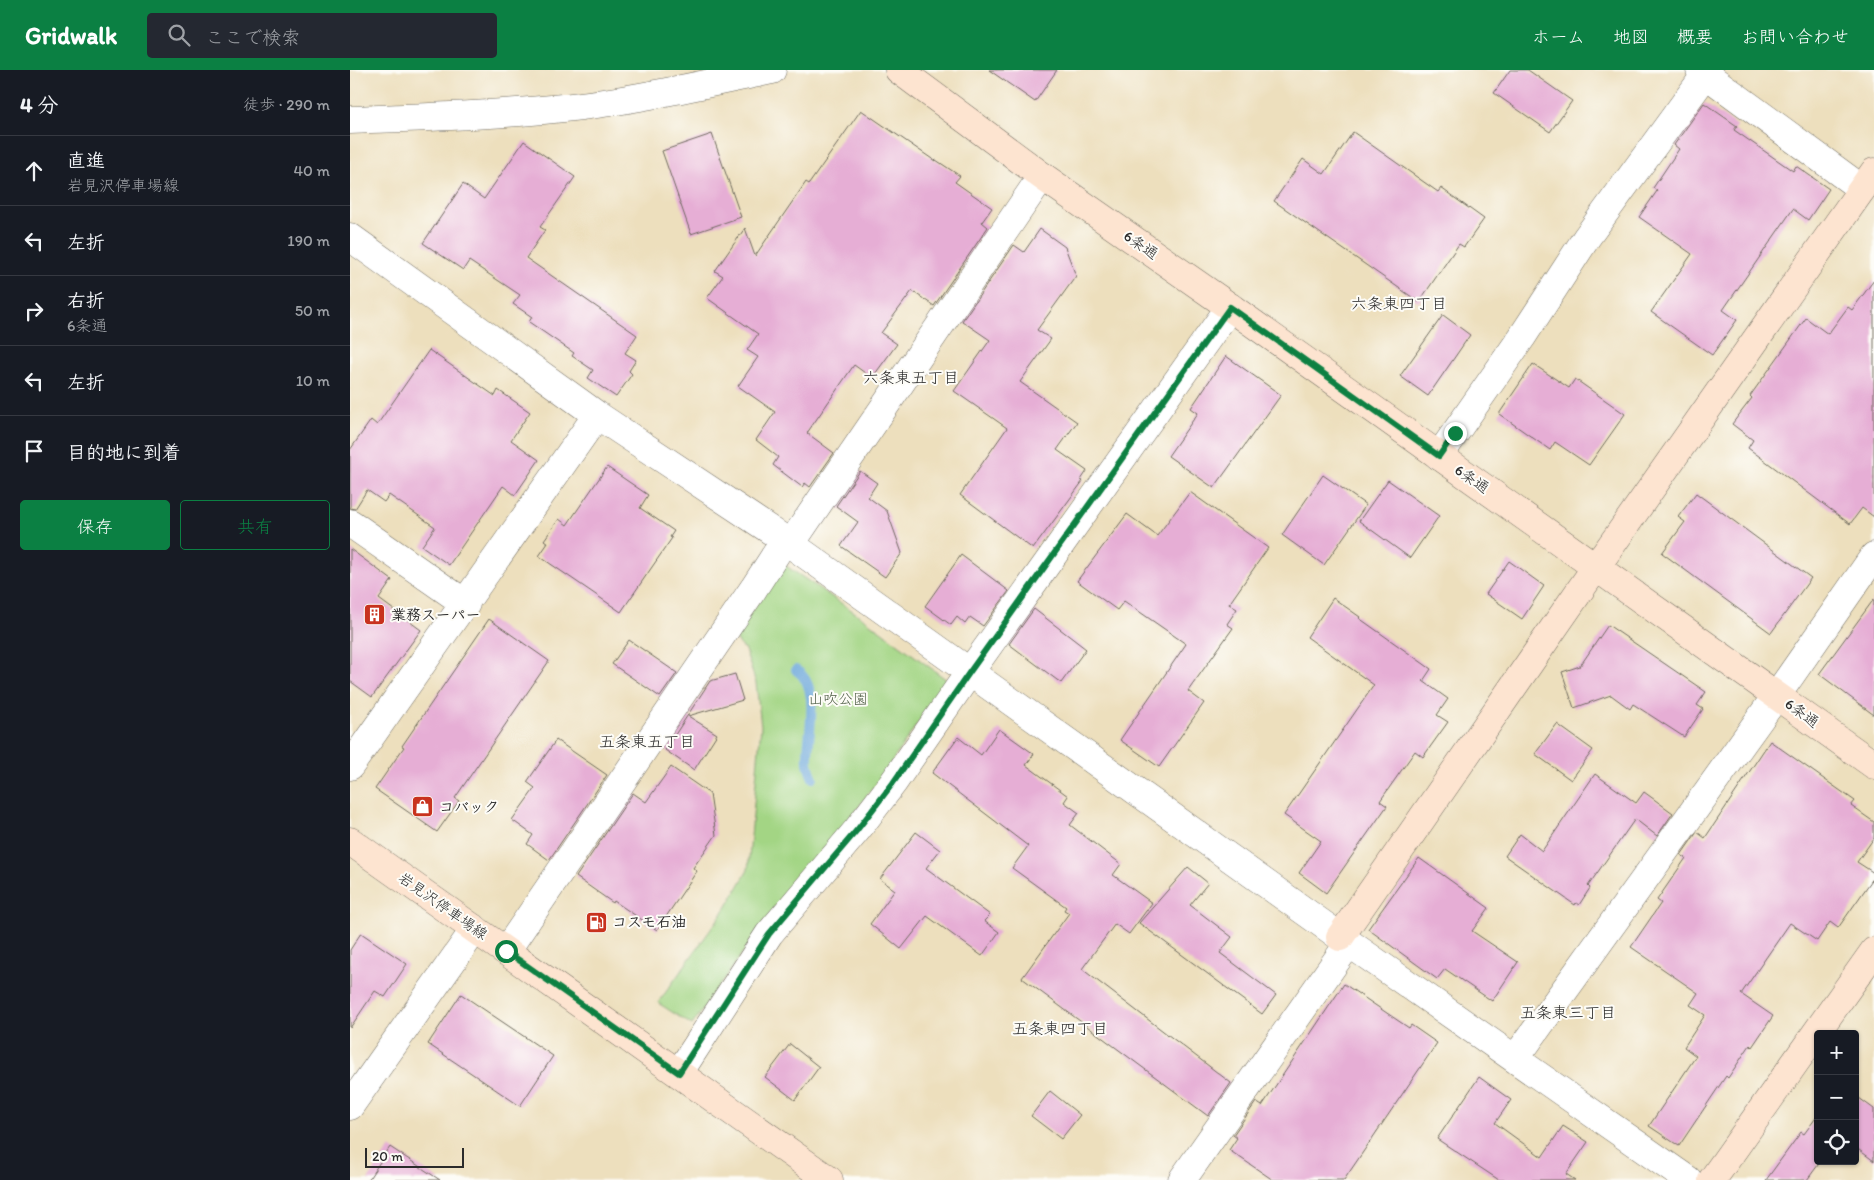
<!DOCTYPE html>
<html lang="ja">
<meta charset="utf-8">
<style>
:root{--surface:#171b24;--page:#242831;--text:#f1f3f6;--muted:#9ea1a6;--line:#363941;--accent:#0b8043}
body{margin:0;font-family:Itim,"Klee One",sans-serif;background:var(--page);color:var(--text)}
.controls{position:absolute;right:15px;bottom:15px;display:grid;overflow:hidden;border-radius:5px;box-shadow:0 1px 4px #0004}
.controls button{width:45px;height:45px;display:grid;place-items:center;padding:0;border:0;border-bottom:1px solid var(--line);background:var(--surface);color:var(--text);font:25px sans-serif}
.scale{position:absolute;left:15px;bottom:12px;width:99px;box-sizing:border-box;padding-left:5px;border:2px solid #2b2b2b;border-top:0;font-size:14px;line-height:18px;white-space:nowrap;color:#2b2b2b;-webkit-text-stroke:4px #fdfcf7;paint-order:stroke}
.stop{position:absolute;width:15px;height:15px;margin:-11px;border:4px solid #0b8043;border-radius:50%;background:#fff}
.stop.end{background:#0b8043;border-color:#fff;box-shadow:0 1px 5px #0008}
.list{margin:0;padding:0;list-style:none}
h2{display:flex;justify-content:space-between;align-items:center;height:65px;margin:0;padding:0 20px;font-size:21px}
h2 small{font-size:16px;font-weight:400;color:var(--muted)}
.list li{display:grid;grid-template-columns:32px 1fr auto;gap:15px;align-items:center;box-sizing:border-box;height:70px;padding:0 20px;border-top:1px solid var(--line)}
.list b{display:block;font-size:19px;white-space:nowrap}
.list p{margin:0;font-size:16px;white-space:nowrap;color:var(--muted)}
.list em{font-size:16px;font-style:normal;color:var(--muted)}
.actions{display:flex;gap:10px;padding:15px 20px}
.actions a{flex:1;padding:11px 0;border:1px solid var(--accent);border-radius:5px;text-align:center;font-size:18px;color:var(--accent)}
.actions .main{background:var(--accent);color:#fff}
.icon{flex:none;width:28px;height:28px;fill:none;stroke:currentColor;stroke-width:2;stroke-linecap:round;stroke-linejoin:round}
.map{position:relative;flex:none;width:1524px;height:1110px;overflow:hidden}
header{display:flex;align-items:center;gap:30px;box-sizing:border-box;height:70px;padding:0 25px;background:var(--accent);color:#fff}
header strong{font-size:24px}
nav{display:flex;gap:28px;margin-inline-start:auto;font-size:18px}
.search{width:350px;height:45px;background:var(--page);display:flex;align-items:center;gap:12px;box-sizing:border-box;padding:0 18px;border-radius:5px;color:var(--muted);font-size:19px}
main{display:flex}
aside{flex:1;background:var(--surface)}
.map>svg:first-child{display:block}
.green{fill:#a3d584;stroke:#678058}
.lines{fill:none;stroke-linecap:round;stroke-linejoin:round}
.stream{stroke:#69a6da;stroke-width:10}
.building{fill:#e6aed5}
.street-casing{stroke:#6f6a5e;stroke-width:29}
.secondary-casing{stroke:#6f6a5e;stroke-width:29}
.street{stroke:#fff;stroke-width:28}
.secondary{stroke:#fde4d0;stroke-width:28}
.route{stroke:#0b8043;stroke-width:6}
.labels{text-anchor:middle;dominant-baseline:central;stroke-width:4;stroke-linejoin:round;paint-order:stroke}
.street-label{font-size:15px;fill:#2b2b2b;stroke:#fdfcf7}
.poi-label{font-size:15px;font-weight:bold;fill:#2b2b2b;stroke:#fdfcf7;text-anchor:start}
.park-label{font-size:15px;fill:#4f5e46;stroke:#fdfcf7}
.neighbourhood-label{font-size:16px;fill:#2b2b2b;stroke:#fdfcf7}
</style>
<header>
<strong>Gridwalk</strong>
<div class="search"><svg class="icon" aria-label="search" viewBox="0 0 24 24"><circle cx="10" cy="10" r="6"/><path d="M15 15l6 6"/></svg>ここで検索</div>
<nav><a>ホーム</a><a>地図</a><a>概要</a><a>お問い合わせ</a></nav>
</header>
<main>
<aside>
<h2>4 分<small>徒歩 · 290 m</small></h2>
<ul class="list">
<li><svg class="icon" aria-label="ahead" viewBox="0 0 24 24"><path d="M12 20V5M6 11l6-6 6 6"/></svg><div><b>直進</b><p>岩見沢停車場線</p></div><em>40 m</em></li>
<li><svg class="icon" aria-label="left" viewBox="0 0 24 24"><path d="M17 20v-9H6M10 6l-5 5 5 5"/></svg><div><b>左折</b></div><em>190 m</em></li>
<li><svg class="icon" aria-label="right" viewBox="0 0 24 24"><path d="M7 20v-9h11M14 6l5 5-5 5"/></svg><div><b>右折</b><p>6条通</p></div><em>50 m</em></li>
<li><svg class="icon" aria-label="left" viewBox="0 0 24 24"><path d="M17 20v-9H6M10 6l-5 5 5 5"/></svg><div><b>左折</b></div><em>10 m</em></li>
<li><svg class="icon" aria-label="arrive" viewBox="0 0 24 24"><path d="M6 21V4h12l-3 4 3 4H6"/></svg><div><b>目的地に到着</b></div></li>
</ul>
<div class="actions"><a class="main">保存</a><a>共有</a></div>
</aside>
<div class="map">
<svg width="1524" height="1110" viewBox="0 0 1524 1110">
<rect width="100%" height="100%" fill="#fdfcf7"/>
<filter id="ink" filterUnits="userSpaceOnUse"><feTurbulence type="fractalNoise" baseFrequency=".02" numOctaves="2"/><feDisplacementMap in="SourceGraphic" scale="10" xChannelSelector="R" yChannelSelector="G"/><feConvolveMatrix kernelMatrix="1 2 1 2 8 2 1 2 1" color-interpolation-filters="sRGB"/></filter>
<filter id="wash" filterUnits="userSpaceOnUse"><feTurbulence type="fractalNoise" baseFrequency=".0096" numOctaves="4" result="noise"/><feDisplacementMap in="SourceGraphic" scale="20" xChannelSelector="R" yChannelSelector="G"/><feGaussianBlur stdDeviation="1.12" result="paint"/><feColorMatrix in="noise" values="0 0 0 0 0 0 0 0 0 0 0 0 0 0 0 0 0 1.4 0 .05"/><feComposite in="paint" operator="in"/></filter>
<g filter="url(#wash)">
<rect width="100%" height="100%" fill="#eddfbd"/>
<path class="green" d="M433 494 516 550 597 610 538 697 496 754 434 824 342 955 308 933 376 838 398 800 411 656 406 613 395 580 384 567Z"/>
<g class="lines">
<path class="stream" d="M446 600C473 617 456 667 458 693 459 698 461 704 463 708"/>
</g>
<g id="blocks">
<path class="building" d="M639 0H707L685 32Z
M1160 0H1178L1222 31 1200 62 1144 23Z
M1354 33 1387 56 1384 60 1443 101 1446 96 1479 119 1458 150 1443 139 1373 240 1387 250 1362 285 1301 242 1342 184 1289 147 1307 121 1303 118 1329 79 1324 75Z
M511 40 585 91 586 90 610 106 605 112 642 138 632 152 638 157 584 236 562 221 531 263 547 274 522 308 504 295 457 363 484 383 460 417 455 413 452 417 423 395 428 387 406 370 425 342 388 316 408 287 397 280 408 264 357 228 373 206 365 201 395 158 405 186 456 112 459 114Z
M1003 62 1088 122 1091 118 1134 149 1114 177 1109 174 1069 232 924 131 953 89 974 104Z
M362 64 391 147 341 164 312 81Z
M174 71 225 107 190 157 195 160 176 188 287 265 275 283 286 290 279 301 282 304 266 327 238 308 243 300 222 286 224 283 179 252 182 247 163 234 170 225 119 191 113 200 73 173 113 114 134 129Z
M690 159 715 177 726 206 687 260 701 269 670 312 727 352 707 380 737 401 731 410 733 411 683 479 610 425 657 358 604 321 640 270 612 251 664 175 674 182Z
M1524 210V447L1512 438 1500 454 1398 378 1403 370 1382 354 1402 328 1400 326 1456 248 1478 264 1498 237 1502 240Z
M1093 245 1120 265 1078 326 1050 306Z
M79 280 145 326 148 320 180 342 161 370 189 390 165 425 153 416 99 495 72 476 85 457 39 425 34 432 17 420 5 439 0 438V380L21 350 27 355Z
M876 286 931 325 864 418 818 386 848 343 841 338Z
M1183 294 1219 318 1225 309 1275 344 1239 395 1205 372 1200 380 1149 344Z
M257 397 298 425 290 438 324 461 320 467 322 468 271 542 189 486 198 473 194 470 209 449 217 455Z
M510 401 527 413 518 427 537 441 552 483 535 507 491 476 508 452 486 436Z
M973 405 1016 435 974 495 932 465Z
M1038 410 1089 446 1060 488 1009 451Z
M840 422 918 478 879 534 887 539 877 554 883 558 838 621 854 633 809 697 770 670 836 574 774 531 767 540 727 511 777 444 807 466Z
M1346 423 1461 508 1421 563 1312 483 1335 452 1328 447Z
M0 479 42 510 29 529 71 560 22 627 0 611Z
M611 485 659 521 633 556 620 547 615 554 607 547 601 555 575 536Z
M1159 491 1194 516 1172 549 1136 524Z
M983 528 1010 547 1009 548 1081 599 1073 611 1098 629 1087 645 1098 652 1073 687 1065 681 1030 731 1037 736 976 823 949 803 971 771 934 745 1024 615 957 567Z
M1524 529V645L1469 604Z
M684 539 736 579 711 613 659 574Z
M139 549 199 591 105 728 109 731 87 762 25 719 54 677 52 676Z
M1258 555 1356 622 1347 635 1353 639 1334 667 1283 634 1280 639 1261 625 1224 638 1212 602 1230 596Z
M279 570 327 603 310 627 262 594Z
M385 604 393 630 338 646 367 664 344 700 315 680 360 611Z
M1207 654 1243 680 1221 710 1185 684Z
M649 659 684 684 676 695 718 726 714 732 729 743 720 755 771 794 763 805 802 833 779 864 765 854 732 899 881 1013 858 1046 672 908 719 843 714 840 716 837 662 798 678 776 582 703 608 667 631 685Z
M206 670 257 705 199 790 177 774 183 765 162 750 185 718 177 712Z
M1420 671 1505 731 1501 736 1524 752V768L1507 792 1524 803V807L1488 858 1480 852 1467 871 1440 853 1391 924 1423 946 1402 977 1400 975 1378 1008 1376 1006 1329 1076 1299 1056 1346 986 1334 977 1355 945 1340 935 1348 923 1281 877 1311 833 1307 830 1336 788 1331 785 1347 762 1355 768Z
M321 697 360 724 366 765 343 798 347 801 307 860 264 831 263 833 226 807 283 723 296 732Z
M1245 704 1286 733 1294 722 1323 743 1307 766 1285 749 1238 816 1240 818 1229 835 1226 833 1225 835 1155 786 1170 764 1192 781Z
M566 762 590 780 576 798 640 845 634 851 649 862 632 886 577 846 551 879 520 854 545 820 530 809Z
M1069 788 1139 838 1122 861 1168 892 1142 931 1095 899 1087 909 1018 859Z
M838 797 858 813 840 835 882 867 870 883 926 925 912 944 789 853Z
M11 863 57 894 35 927 25 921 0 958V880Z
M994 914 1059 958 1061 955 1087 973 994 1110H923L879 1080 887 1068 883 1065 906 1032 912 1036Z
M111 924 203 986 170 1036 78 974Z
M440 974 469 997 445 1030 415 1007Z
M1129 1007 1161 1030 1145 1053 1192 1087 1213 1056 1238 1072 1216 1104 1225 1110H1149L1087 1069Z
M700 1021 730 1045 711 1069 681 1046Z
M1505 1025 1524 1039V1091L1505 1077Z
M1468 1045V1091H1471L1457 1110H1416L1451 1062 1454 1064Z
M40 1077 90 1110H18Z"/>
</g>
</g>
<g filter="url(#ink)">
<use href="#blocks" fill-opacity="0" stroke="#6f6a5e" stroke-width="1"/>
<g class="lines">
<defs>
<path id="street" d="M1350 0 1512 119
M0 50C77 47 155 45 231 36 295 28 359 13 422 0
M0 167 247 345
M1089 386 1172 267 1237 167 1356 4
M0 453 116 534
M440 475 692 106
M0 696 247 345 435 470 999 873 1338 1110
M156 881 404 518 435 470
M1165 989 1427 625 1524 486
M329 1003 419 864 507 760 543 713 619 603 880 237
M0 1036 125 859
M832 1110 999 873"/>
<path id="secondary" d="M549 0 692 106 880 237 1524 695
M0 771 479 1110
M990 867 1246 497 1524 102
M1362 1110 1524 881"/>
</defs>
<use href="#street" class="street-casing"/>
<use href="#secondary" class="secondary-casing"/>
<use href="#street" class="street"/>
<use href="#secondary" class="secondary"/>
</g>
</g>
<g class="lines" filter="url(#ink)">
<path class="route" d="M156 881 329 1003 419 864 507 760 543 713 619 603 880 237 1089 386 1105 363"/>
</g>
<defs>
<symbol id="building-square" viewBox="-11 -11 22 22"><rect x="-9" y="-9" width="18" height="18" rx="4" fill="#c8321e" stroke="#fdfcf7"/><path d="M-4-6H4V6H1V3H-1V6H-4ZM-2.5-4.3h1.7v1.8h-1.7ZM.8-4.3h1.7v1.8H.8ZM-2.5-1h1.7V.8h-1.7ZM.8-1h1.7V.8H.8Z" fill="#fff"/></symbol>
<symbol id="shop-square" viewBox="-11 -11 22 22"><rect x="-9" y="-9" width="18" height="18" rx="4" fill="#c8321e" stroke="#fdfcf7"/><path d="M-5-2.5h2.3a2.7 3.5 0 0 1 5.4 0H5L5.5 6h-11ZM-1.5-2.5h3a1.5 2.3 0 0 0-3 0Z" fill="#fff"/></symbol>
<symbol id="fuel-square" viewBox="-11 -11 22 22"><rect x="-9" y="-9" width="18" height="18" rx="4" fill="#c8321e" stroke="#fdfcf7"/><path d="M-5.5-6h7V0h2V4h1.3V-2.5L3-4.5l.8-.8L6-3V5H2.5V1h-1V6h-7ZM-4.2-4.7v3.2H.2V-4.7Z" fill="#fff"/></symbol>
</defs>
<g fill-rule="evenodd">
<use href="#building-square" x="12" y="532" width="25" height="25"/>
<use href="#shop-square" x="60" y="724" width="25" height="25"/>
<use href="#fuel-square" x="234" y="840" width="25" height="25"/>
</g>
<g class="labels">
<g class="street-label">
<text transform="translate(791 175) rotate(35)">6条通</text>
<text transform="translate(1122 409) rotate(35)">6条通</text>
<text transform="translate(1452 643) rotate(36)">6条通</text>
<text transform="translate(93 836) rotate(35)">岩見沢停車場線</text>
</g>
<g class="poi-label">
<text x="41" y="545">業務スーパー</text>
<text x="89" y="737">コバック</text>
<text x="262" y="852">コスモ石油</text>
</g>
<g class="park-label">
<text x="488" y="629">山吹公園</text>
</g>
<g class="neighbourhood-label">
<text x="1049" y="233">六条東四丁目</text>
<text x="561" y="307">六条東五丁目</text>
<text x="297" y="671">五条東五丁目</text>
<text x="1218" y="942">五条東三丁目</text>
<text x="710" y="958">五条東四丁目</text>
</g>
</g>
</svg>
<div class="controls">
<button>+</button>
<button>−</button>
<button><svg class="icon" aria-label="locate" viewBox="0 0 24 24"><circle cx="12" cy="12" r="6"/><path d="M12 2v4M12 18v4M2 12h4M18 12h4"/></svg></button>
</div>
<div class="scale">20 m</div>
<div class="stop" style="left:156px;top:881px"></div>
<div class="stop end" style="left:1105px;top:363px"></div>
</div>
</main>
